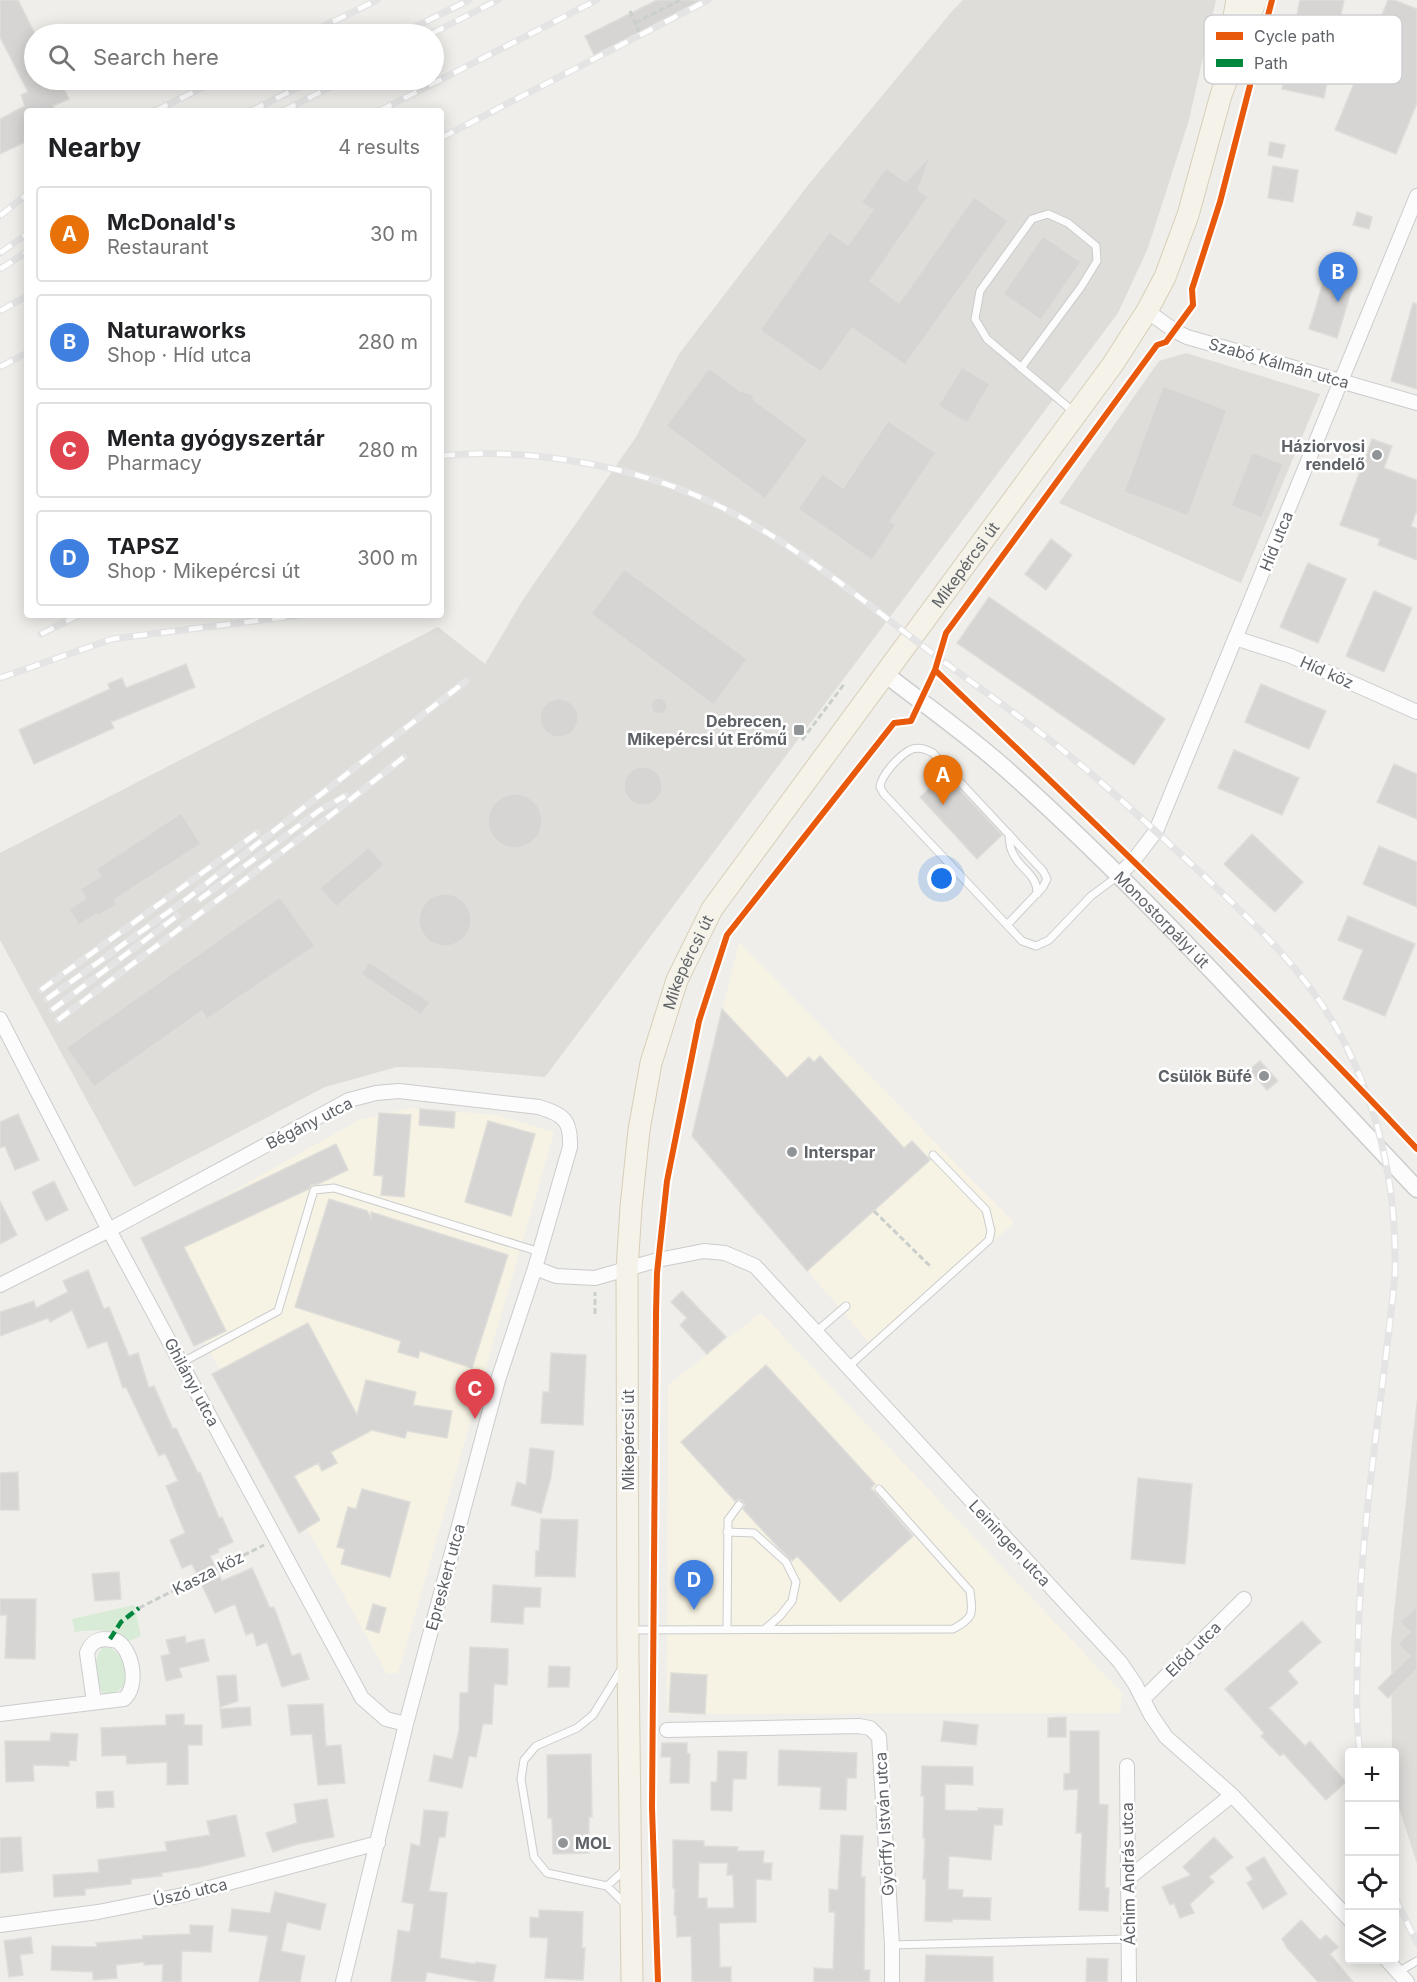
<!DOCTYPE html>
<meta charset="utf-8">
<style>
:root{--surface:#fff;--page:#f2f2f2;--text:#202124;--muted:#757577;--line:#e0e0e0;--accent:#db2777}
body{margin:0;font-family:Inter,sans-serif;background:var(--page);color:var(--text)}
.controls{position:absolute;right:18px;bottom:18px;display:grid;overflow:hidden;border-radius:6px;box-shadow:0 3px 15px #0003}
.controls button{width:54px;height:54px;display:grid;place-items:center;padding:0;border:0;border-bottom:2px solid var(--line);background:var(--surface);color:var(--text);font:30px sans-serif}
.you{position:absolute;left:942px;top:879px;width:21px;height:21px;margin:-15px;border:4px solid #fff;border-radius:50%;background:#1a73e8;box-shadow:0 0 0 9px #1a73e833}
.badge{display:grid;place-items:center;width:39px;height:39px;border-radius:50%;background:var(--accent);color:#fff;font-size:20px;font-weight:700}
.pin{position:absolute;translate:-50% -50px;filter:drop-shadow(0 2px 3px #0008)}
.pin::after{content:'';position:absolute;top:32px;width:21px;height:18px;background:inherit;clip-path:polygon(0 0,100% 0,50% 100%)}
.list{margin:0;padding:0;list-style:none}
h2{display:flex;justify-content:space-between;align-items:center;height:78px;margin:0;padding:0 24px;font-size:26px}
h2 small{font-size:20px;font-weight:400;color:var(--muted)}
.list li{display:grid;grid-template-columns:39px 1fr auto;gap:18px;align-items:center;box-sizing:border-box;height:96px;margin:0 12px 12px;padding:0 12px;border:2px solid var(--line);border-radius:6px}
.list b{display:block;font-size:22px;white-space:nowrap}
.list p{margin:0;font-size:20px;white-space:nowrap;color:var(--muted)}
.list em{font-size:20px;font-style:normal;color:var(--muted)}
.icon{flex:none;width:33px;height:33px;fill:none;stroke:currentColor;stroke-width:2;stroke-linecap:round;stroke-linejoin:round}
.map{position:relative;flex:none;width:1417px;height:1982px;overflow:hidden}
.search{position:absolute;background:var(--surface);box-shadow:0 3px 15px #0003;left:24px;top:24px;width:420px;height:66px;display:flex;align-items:center;gap:15px;box-sizing:border-box;padding:0 21px;border-radius:33px;color:var(--muted);font-size:22px}
.panel{position:absolute;background:var(--surface);box-shadow:0 3px 15px #0003;left:24px;top:108px;width:420px;height:510px;border-radius:6px}
.map>svg:first-child{display:block}
.commercial{fill:#f7f3e4}
.industrial{fill:#dfddda}
.green{fill:#d8ebd6}
.building{fill:#d6d5d3;stroke:#deddd9;stroke-width:1.5;fill-rule:evenodd}
.lines{fill:none;stroke-linecap:round;stroke-linejoin:round}
.service-casing{stroke:#cbcccc;stroke-width:9}
.minor-casing{stroke:#cbcccc;stroke-width:16}
.tertiary-casing{stroke:#cbcccc;stroke-width:19}
.primary-casing{stroke:#d7ceb8;stroke-width:23}
.path{stroke:#cacfcc;stroke-width:3;stroke-dasharray:6 3;stroke-linecap:butt}
.service{stroke:#fdfcfc;stroke-width:7}
.minor{stroke:#fdfcfc;stroke-width:14}
.tertiary{stroke:#fdfcfc;stroke-width:16}
.primary{stroke:#f4f2e9;stroke-width:21}
.rail-casing{stroke:#e4e4e4;stroke-width:7}
.rail{stroke:#fff;stroke-width:4.5;stroke-dasharray:14;stroke-linecap:butt}
.quiet{stroke:#00873e;stroke-width:4.5;stroke-dasharray:9 4.5;stroke-linecap:butt}
.cycleway-casing{stroke:#fff;stroke-width:10}
.cycleway{stroke:#e8590c;stroke-width:6}
.poi-dot{fill:#919496;stroke:#fff;stroke-width:2}
.labels{text-anchor:middle;dominant-baseline:central;stroke-width:5;stroke-linejoin:round;paint-order:stroke}
.street-label{font-size:16px;fill:#5f6368;stroke:#fff}
.poi-label{font-size:16px;font-weight:bold;fill:#5f6368;stroke:#fff;text-anchor:end}
.key{fill:#fff;stroke:#cfd0d2;stroke-width:1.5}
.key-label{font-size:16px;fill:#5f6368}
</style>
<div class="map">
<svg width="1417" height="1982" viewBox="0 0 1417 1982">
<rect width="100%" height="100%" fill="#efeeea"/>
<path class="commercial" d="M739 942 1014 1223 873 1347 692 1136Z
M410 1108 497 1115 554 1132 398 1673 387 1674 148 1239 359 1120Z
M761 1313 1122 1693 1120 1713 667 1714 668 1385Z"/>
<path class="industrial" d="M963 0H1216L1189 120 1148 248 1118 313 545 1077 440 1068 397 1067 325 1087 134 1187 0 940V853L438 627 485 664 524 598 636 437 679 354 809 184 953 10Z
M1186 353 1320 394 1241 583 1059 503 1159 361Z
M1417 1397V1864L1395 1795 1394 1752H1392L1391 1641Z"/>
<path class="green" d="M134 1605 141 1636 127 1642C116 1627 92 1630 75 1632L72 1619Z
M103 1647C123 1647 130 1673 122 1688L112 1694 105 1695C95 1687 92 1656 103 1647Z"/>
<path class="building" d="M0 0H18L34 32V80H59L69 99 53 106 55 111H27V141L0 154V119L25 106 21 95 28 92 0 37Z
M657 0H704L594 55 585 36Z
M1300 0H1344L1324 98 1282 89Z
M1388 0H1394L1417 9V103L1396 154 1335 130Z
M1270 142 1285 145 1282 158 1268 155Z
M931 155 918 190 928 197 870 281 899 303 974 197 1008 221 905 365 852 328 821 372 760 330 829 232 848 245 873 210 861 203 886 168 906 182Z
M1273 166 1298 170 1293 202 1268 198Z
M1357 212 1372 217 1369 229 1353 225Z
M1043 236 1081 262 1041 320 1003 294Z
M1325 276 1353 285 1337 338 1309 329Z
M1413 303 1417 304V389L1391 381Z
M962 367 990 384 967 423 938 406Z
M709 368 740 391 751 394 755 401 808 440 765 499 666 426Z
M1163 386 1227 410 1188 516 1124 492Z
M888 421 936 453 890 521 896 525 872 560 798 509 822 474 843 488Z
M1372 439 1392 446 1384 468 1417 480V510L1411 526 1417 529V560L1378 545 1380 539 1340 525Z
M1252 452 1283 464 1262 518 1231 506Z
M1051 539 1072 555 1046 590 1025 574Z
M1308 563 1346 579 1318 643 1280 627Z
M624 569 747 659 714 705 591 614Z
M1374 591 1412 608 1384 672 1346 656Z
M989 597 1165 719 1134 765 957 643Z
M186 664 195 687 111 722 114 728 34 764 19 730 110 689 108 684 122 678 126 688Z
M1261 684 1326 711 1309 749 1245 722Z
M651 706a8 8 0 1 1 16 0a8 8 0 1 1-16 0Z
M540 718a19 19 0 1 1 38 0a19 19 0 1 1-38 0Z
M1234 750 1299 778 1282 815 1218 788Z
M1394 764 1417 774V819L1377 802Z
M624 786a19 19 0 1 1 38 0a19 19 0 1 1-38 0Z
M945 774 1002 835 977 859 920 797Z
M488 821a27 27 0 1 1 54 0a27 27 0 1 1-54 0Z
M181 813 201 844 114 900 117 904 98 916 96 914 79 925 69 909 86 898 80 889 101 876 96 869Z
M1252 834 1303 882 1275 912 1224 864Z
M1379 846 1417 862V907L1363 884Z
M369 847 384 865 336 907 320 888Z
M419 920a26 26 0 1 1 52 0a26 26 0 1 1-52 0Z
M280 897 315 946 207 1019 202 1011 94 1087 66 1048Z
M1348 916 1415 944 1385 1016 1343 999 1363 950 1338 940Z
M369 962 430 1002 421 1015 361 974Z
M722 1009 787 1078 809 1057 814 1062 820 1056 904 1148 912 1141 930 1160 807 1271 692 1136Z
M1260 1061 1278 1081 1267 1090 1249 1070Z
M420 1109 455 1112 454 1128 419 1125Z
M379 1113 411 1115 404 1197 381 1195 383 1176 374 1175Z
M18 1114 39 1160 15 1170 5 1146 0 1148V1122Z
M488 1121 535 1134 511 1216 465 1202Z
M336 1144 348 1170 318 1184 311 1185 309 1189 184 1247 226 1331 194 1346 141 1238Z
M54 1181 68 1210 46 1221 32 1192Z
M329 1199 367 1211 371 1218V1212L508 1255 472 1368 420 1351 418 1358 398 1352 401 1341 295 1307Z
M0 1201 17 1235 0 1244Z
M88 1270 104 1309 109 1307 129 1356 138 1353 149 1388 154 1386 173 1429 176 1428 198 1473 200 1472 219 1518 222 1517 233 1542 218 1549 219 1552 210 1556 222 1581 252 1568 270 1608 274 1607 292 1656 300 1653 309 1679 282 1687 267 1642 257 1646 253 1632 246 1635 235 1604 215 1613 192 1564 182 1568 170 1540 185 1533 166 1486 178 1481 165 1453 159 1456 126 1387 123 1388 107 1341 88 1348 72 1310 50 1322 48 1318 0 1336V1312L34 1301 36 1308 68 1292 63 1281Z
M682 1291 726 1337 707 1354 680 1325 687 1318 671 1302Z
M308 1323 357 1415 366 1380 416 1392 413 1405 452 1411 447 1438 407 1431 405 1438 372 1430 331 1452 337 1463 322 1471 318 1463 294 1476 320 1520 299 1533 212 1374Z
M551 1353 586 1355 583 1425 541 1423 543 1392H549Z
M766 1365 875 1484 871 1488 913 1536 840 1602 797 1556 792 1561 777 1546 743 1509 745 1505 743 1501 739 1499 735 1501 681 1442Z
M530 1448 554 1451 551 1477 541 1513 511 1505 517 1482 526 1485Z
M18 1472 19 1510H0V1473Z
M1138 1478 1192 1484 1185 1564 1131 1559Z
M362 1489 410 1502 390 1577 341 1564 345 1549 337 1547 348 1507 356 1509Z
M541 1519 578 1520 575 1577 535 1576 536 1551H539Z
M119 1572 121 1599 95 1601 92 1574Z
M493 1585 541 1588 540 1607H524L523 1624 491 1622Z
M0 1599H36L35 1659 5 1658 7 1615H0Z
M373 1604 386 1608 379 1633 366 1629Z
M1417 1606V1669L1388 1698 1378 1688 1410 1656 1398 1644 1410 1632 1400 1622Z
M1302 1621 1321 1642 1288 1671 1298 1683 1269 1708 1305 1746 1310 1741 1346 1782 1326 1800 1283 1753 1280 1756 1261 1736 1264 1733 1225 1689Z
M185 1636 186 1643 204 1639 209 1661 179 1668 182 1677 166 1681 161 1656 170 1654 166 1640Z
M470 1647 508 1649V1667L507 1685 494 1684 492 1724H483L476 1757 469 1756 462 1788 429 1781 434 1755 452 1759 459 1731 460 1693H468Z
M549 1666 570 1667 569 1687H548Z
M671 1673 707 1675 705 1714 669 1712Z
M236 1675 238 1701 220 1707 217 1676Z
M323 1704 326 1746 341 1745 345 1783 318 1785 312 1734 291 1735 288 1705Z
M250 1707 251 1725 222 1728 220 1709Z
M184 1714V1725H202V1745H188V1784L167 1785V1762L127 1764 126 1755 102 1756 101 1728 166 1725V1715Z
M1066 1717V1737H1048V1718Z
M944 1721 978 1725 976 1745 941 1741Z
M1070 1731H1099V1804L1108 1805 1105 1888H1109L1108 1911 1079 1910 1082 1833H1076L1078 1789 1064 1790V1774L1070 1773Z
M51 1733 78 1734 76 1761 69 1760V1766L33 1765 34 1781 6 1782 5 1741H50Z
M662 1743H687V1753L690 1754 689 1783H670L671 1757H661Z
M779 1750 857 1753 856 1778H847L846 1810 820 1809 821 1787 778 1785Z
M718 1751 747 1752 746 1779H733L732 1811 711 1810V1782H717Z
M591 1754 592 1817H589V1853L553 1854 552 1818H548L547 1755Z
M922 1766 973 1767V1785L945 1784V1810L978 1811V1808L1003 1809 1002 1825H994L991 1860 949 1856 948 1889 963 1890 962 1897 991 1898 990 1920 952 1919V1922L925 1921 926 1879H923L925 1838H923L924 1796H921Z
M113 1791 114 1807 97 1808 96 1792Z
M327 1799 334 1837 298 1844 273 1852 266 1833 297 1823 294 1804Z
M424 1810 448 1812 445 1837H439L429 1891 447 1893 440 1958 475 1964 476 1962 496 1965 493 1982H482L427 1972 425 1982H391L398 1930 410 1932 414 1904 402 1902 411 1844 420 1846Z
M236 1815 245 1856 200 1867 161 1873 162 1876 131 1879V1884L85 1889V1895L54 1897 53 1875 99 1872 98 1860 167 1851 165 1842 210 1835 207 1821Z
M841 1835 863 1836 861 1877H865L864 1970H870L869 1982H814V1968L833 1969 835 1912H829V1889L838 1890Z
M21 1837 23 1871 0 1873V1838Z
M1214 1837 1233 1857 1209 1877 1214 1882 1190 1904 1194 1913 1180 1918 1174 1903 1170 1905 1162 1887 1191 1875 1183 1867Z
M673 1840 704 1841V1846L738 1847 737 1851H764L763 1863H772L771 1880 756 1879V1922L719 1923 720 1967H731V1982H692L691 1936 677 1937 676 1915H674L675 1888H673ZM699 1863H728L727 1875H733L734 1908H707V1898H698Z
M1264 1857 1287 1894 1263 1909 1247 1883 1253 1879 1246 1868Z
M275 1892 326 1904 320 1930 287 1922 281 1951 305 1956 300 1982H259L268 1936 229 1931 232 1909 270 1913Z
M539 1910 583 1912 582 1948H585L583 1980 545 1978 548 1938 530 1937V1917L539 1918Z
M1301 1920 1320 1940 1326 1935 1338 1947 1330 1954 1353 1982H1318L1287 1948 1282 1939Z
M190 1925 213 1926 211 1952 182 1951 181 1982H162L163 1964 144 1965V1962L116 1965 117 1978 93 1980V1972L51 1970 52 1946 97 1947 96 1943 143 1939V1936L190 1934Z
M31 1937 33 1953 20 1955 23 1975 9 1977 4 1941Z
M926 1955 993 1957V1982H925Z
M1087 1958 1108 1959 1107 1982H1086Z"/>
<g class="lines">
<defs>
<path id="service" d="M1021 368 1081 287 1097 261 1096 246 1068 223 1048 214 1032 219 980 291 975 319 987 339 1074 412
M1009 834C1009 842 1010 850 1015 857 1023 871 1038 876 1037 894
M1007 925 1043 887 1047 879 1043 871 933 753C926 749 918 746 910 750 899 756 881 775 880 787L884 794 1007 925 1022 941 1036 946 1049 940 1091 896 1118 876
M816 1332 846 1306
M181 1363 278 1311 314 1190 334 1188 540 1252
M848 1367 989 1240 991 1231 986 1210 933 1155
M727 1532 754 1533 786 1562 796 1582 792 1601 780 1616 765 1629
M630 1630 953 1629C974 1618 973 1614 970 1591L879 1489
M727 1630 728 1520 739 1505
M622 1668 593 1715 577 1728 536 1746 524 1760 521 1779 534 1857 547 1873 607 1886 626 1905
M607 1886 627 1868
M892 1945 1129 1939
M1398 1972 1417 1961"/>
<path id="minor" d="M1147 311 1175 331 1187 337 1417 403
M1235 638 1291 656 1417 712
M1118 876 1134 860 1156 831 1417 196
M0 1019 109 1230 362 1698 386 1719 406 1724
M535 1268 556 1276 595 1278 658 1260 704 1251 725 1253 755 1266 1120 1662 1135 1684 1151 1715 1166 1737 1232 1795 1350 1920
M0 1285 109 1230 349 1100 376 1093 399 1091 539 1107C564 1115 571 1120 570 1147L535 1268 498 1380 406 1724 343 1982
M1143 1699 1244 1599
M0 1714 124 1699C139 1686 133 1651 117 1641 103 1637 92 1639 87 1653L94 1702
M667 1730 859 1726 870 1728 879 1737 892 1945V1982
M1127 1766 1129 1982
M1130 1877 1232 1795
M0 1925 98 1912 183 1895 378 1843
M1387 1960 1407 1982"/>
<g id="tertiary">
<path id="s1" d="M884 673C925 705 968 735 1006 769 1152 899 1282 1047 1417 1189"/>
</g>
<g id="primary">
<path d="M1228 50 1237 0"/>
<path id="s2" d="M632 1982 628 1658 627 1270 631 1207 639 1130 651 1063 677 980 712 909 1113 364 1147 311 1165 277 1188 215 1221 95 1256 0"/>
</g>
</defs>
<use href="#service" class="service-casing"/>
<use href="#minor" class="minor-casing"/>
<use href="#tertiary" class="tertiary-casing"/>
<use href="#primary" class="primary-casing"/>
<path class="path" d="M630 11 640 34
M635 23 680 0
M802 740 845 683
M874 1211 932 1268
M595 1314V1292
M139 1608 264 1545"/>
<use href="#service" class="service"/>
<use href="#minor" class="minor"/>
<use href="#tertiary" class="tertiary"/>
<use href="#primary" class="primary"/>
<defs>
<path id="rail" d="M308 34 377 0
M401 34 469 0
M431 34 498 0
M155 111 218 80
M251 111 313 80
M283 111 344 80
M379 111 597 0
M441 138 708 0
M0 216 27 194
M0 253 27 234
M0 269 27 252
M0 311 27 296
M0 367 27 353
M441 456C520 447 621 464 695 495 780 531 858 597 932 653 987 694 1043 732 1095 777 1131 808 1166 841 1201 873 1254 923 1307 972 1342 1038 1381 1112 1397 1192 1395 1275 1383 1397 1361 1520 1358 1643 1357 1679 1355 1716 1360 1752
M41 634 79 615
M0 678 112 639 301 615
M199 900 320 810 345 796
M41 990 257 833
M47 999 188 898 466 681
M52 1010 177 916
M58 1020 331 815 404 757
M1394 1896 1417 1943"/>
</defs>
<use href="#rail" class="rail-casing"/>
<use href="#rail" class="rail"/>
<path class="quiet" d="M110 1639 121 1622 139 1608"/>
<defs>
<path id="cycleway" d="M935 670C1099 827 1262 983 1417 1149
M658 1982 652 1808 656 1314 657 1273 667 1181 699 1021 727 935 894 723 911 721 935 670 946 633 1157 345 1166 342 1193 305 1192 289 1220 202 1272 0"/>
</defs>
<use href="#cycleway" class="cycleway-casing"/>
<use href="#cycleway" class="cycleway"/>
</g>
<g class="poi-dot">
<circle cx="1377" cy="455" r="6"/>
<rect x="793" y="724" width="12" height="12" rx="3"/>
<circle cx="1264" cy="1076" r="6"/>
<circle cx="792" cy="1152" r="6"/>
<circle cx="563" cy="1843" r="6"/>
</g>
<g class="labels">
<g class="street-label">
<text transform="translate(1279 363) rotate(16)">Szabó Kálmán utca</text>
<text transform="translate(1276 541) rotate(-68)">Híd utca</text>
<text stroke="none"><textPath href="#s2" startOffset="1514">Mikepércsi út</textPath></text>
<text transform="translate(1327 672) rotate(24)">Híd köz</text>
<text stroke="none"><textPath href="#s1" startOffset="372">Monostorpályi út</textPath></text>
<text stroke="none"><textPath href="#s2" startOffset="1028">Mikepércsi út</textPath></text>
<text transform="translate(309 1123) rotate(-27)">Bégány utca</text>
<text transform="translate(192 1382) rotate(62)">Ghilányi utca</text>
<text transform="translate(628 1440) rotate(-90)">Mikepércsi út</text>
<text transform="translate(1010 1543) rotate(47)">Leiningen utca</text>
<text transform="translate(208 1573) rotate(-27)">Kasza köz</text>
<text transform="translate(445 1577) rotate(-75)">Epreskert utca</text>
<text transform="translate(1193 1649) rotate(-45)">Előd utca</text>
<text transform="translate(884 1824) rotate(-93)">Györffy István utca</text>
<text transform="translate(1128 1874) rotate(-91)">Áchim András utca</text>
<text transform="translate(190 1892) rotate(-13)">Úszó utca</text>
</g>
<g class="poi-label">
<text x="1365" y="446">Háziorvosi<tspan x="1365" dy="18">rendelő</tspan></text>
<text x="787" y="721">Debrecen,<tspan x="787" dy="18">Mikepércsi út Erőmű</tspan></text>
<text x="1252" y="1076">Csülök Büfé</text>
<text x="804" y="1152" text-anchor="start">Interspar</text>
<text x="575" y="1843" text-anchor="start">MOL</text>
</g>
</g>
<rect x="1204" y="15" width="198" height="69" rx="9" class="key"/>
<rect x="1216" y="32" width="27" height="8" fill="#e8590c"/>
<rect x="1216" y="59" width="27" height="8" fill="#00873e"/>
<g class="key-label">
<text x="1254" y="42">Cycle path</text>
<text x="1254" y="69">Path</text>
</g>
</svg>
<div class="controls">
<button>+</button>
<button>−</button>
<button><svg class="icon" aria-label="locate" viewBox="0 0 24 24"><circle cx="12" cy="12" r="6"/><path d="M12 2v4M12 18v4M2 12h4M18 12h4"/></svg></button>
<button><svg class="icon" aria-label="layers" viewBox="0 0 24 24"><path d="M12 4l9 5-9 5-9-5zM3 14l9 5 9-5"/></svg></button>
</div>
<div class="you"></div>
<div class="pin badge" style="left:943px;top:805px;background:#e8710a">A</div>
<div class="pin badge" style="left:1338px;top:302px;background:#3f7fe0">B</div>
<div class="pin badge" style="left:475px;top:1419px;background:#e0444e">C</div>
<div class="pin badge" style="left:694px;top:1610px;background:#3f7fe0">D</div>
<div class="search"><svg class="icon" aria-label="search" viewBox="0 0 24 24"><circle cx="10" cy="10" r="6"/><path d="M15 15l6 6"/></svg>Search here</div>
<section class="panel">
<h2>Nearby<small>4 results</small></h2>
<ul class="list">
<li><span class="badge" style="background:#e8710a">A</span><div><b>McDonald's</b><p>Restaurant</p></div><em>30 m</em></li>
<li><span class="badge" style="background:#3f7fe0">B</span><div><b>Naturaworks</b><p>Shop · Híd utca</p></div><em>280 m</em></li>
<li><span class="badge" style="background:#e0444e">C</span><div><b>Menta gyógyszertár</b><p>Pharmacy</p></div><em>280 m</em></li>
<li><span class="badge" style="background:#3f7fe0">D</span><div><b>TAPSZ</b><p>Shop · Mikepércsi út</p></div><em>300 m</em></li>
</ul>
</section>
</div>
